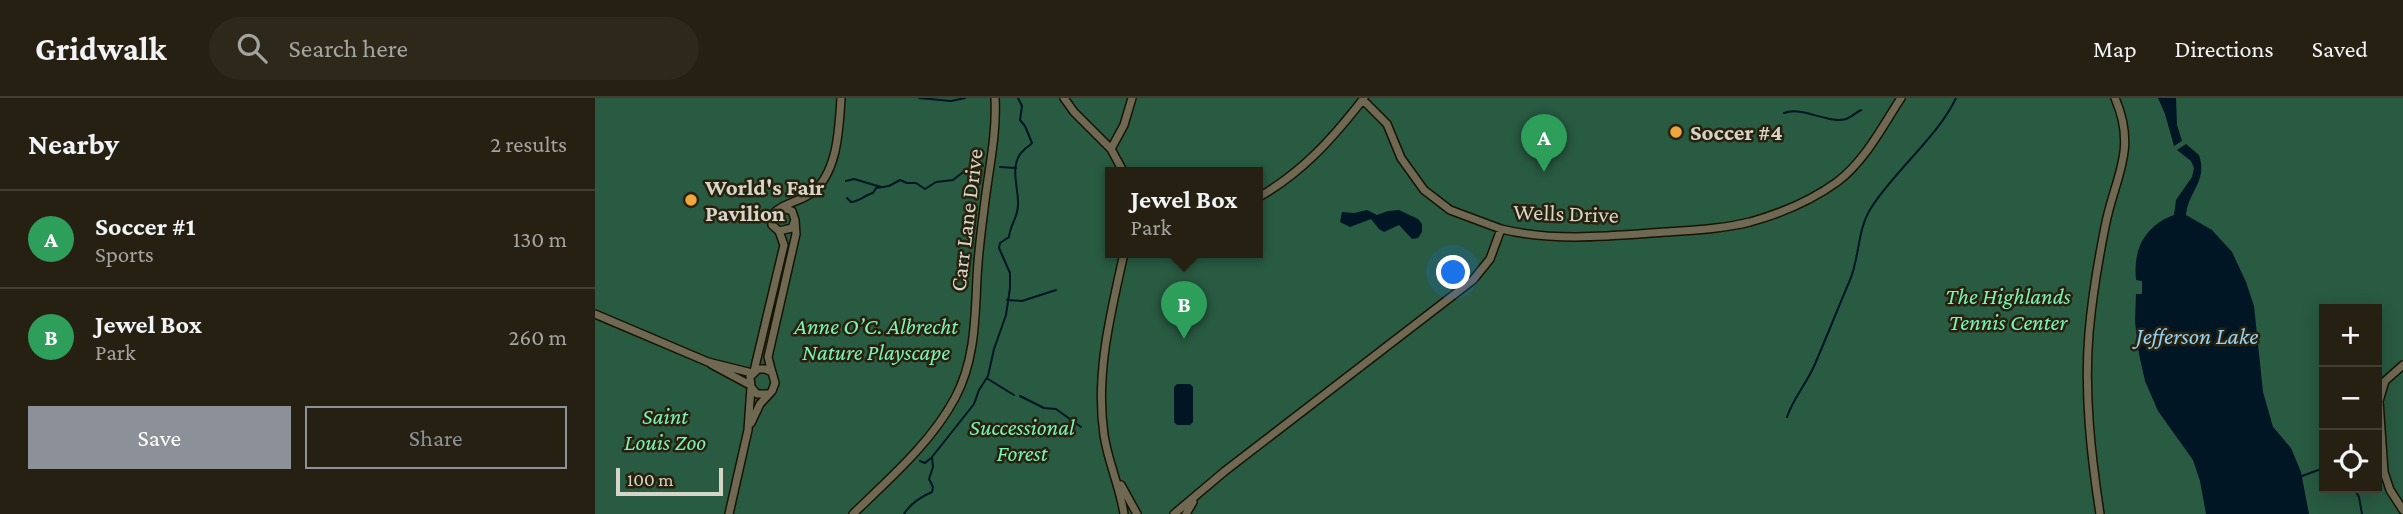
<!DOCTYPE html>
<meta charset="utf-8">
<style>
:root{--surface:#252011;--page:#2d281a;--text:#f1f3f6;--muted:#a3a39f;--line:#423e31;--accent:#8c9099}
body{margin:0;font-family:"Crimson Pro",serif;background:var(--page);color:var(--text)}
.controls{position:absolute;right:21px;bottom:21px;display:grid;overflow:hidden;border-radius:0px;box-shadow:0 4px 18px #0003}
.controls button{width:63px;height:63px;display:grid;place-items:center;padding:0;border:0;border-bottom:2px solid var(--line);background:var(--surface);color:var(--text);font:35px sans-serif}
.scale{position:absolute;left:21px;bottom:18px;width:107px;box-sizing:border-box;padding-left:7px;border:4px solid #d7d4c8;border-top:0;font-size:19px;line-height:24px;white-space:nowrap;color:#d7d4c8;-webkit-text-stroke:5px #27210e;paint-order:stroke}
.you{position:absolute;left:859px;top:175px;width:24px;height:24px;margin:-18px;border:5px solid #fff;border-radius:50%;background:#1a73e8;box-shadow:0 0 0 10px #1a73e833}
.badge{display:grid;place-items:center;width:46px;height:46px;border-radius:50%;background:var(--accent);color:#fff;font-size:23px;font-weight:700}
.pin{position:absolute;translate:-50% -58px;filter:drop-shadow(0 2px 4px #0008)}
.pin::after{content:'';position:absolute;top:37px;width:24px;height:21px;background:inherit;clip-path:polygon(0 0,100% 0,50% 100%)}
.popup{position:absolute;left:510px;top:69px;width:158px;height:91px;box-sizing:border-box;display:grid;place-content:center;border-radius:0px;background:var(--surface);filter:drop-shadow(0 2px 5px #0005);font-size:23px;white-space:nowrap;color:var(--muted)}
.popup b{font-size:26px;color:var(--text)}
.popup::after{content:'';position:absolute;left:50%;top:100%;margin-left:-14px;border:14px solid transparent;border-top-color:var(--surface)}
.list{margin:0;padding:0;list-style:none}
h2{display:flex;justify-content:space-between;align-items:center;height:91px;margin:0;padding:0 28px;font-size:30px}
h2 small{font-size:23px;font-weight:400;color:var(--muted)}
.list li{display:grid;grid-template-columns:46px 1fr auto;gap:21px;align-items:center;box-sizing:border-box;height:98px;padding:0 28px;border-top:2px solid var(--line)}
.list b{display:block;font-size:26px;white-space:nowrap}
.list p{margin:0;font-size:23px;white-space:nowrap;color:var(--muted)}
.list em{font-size:23px;font-style:normal;color:var(--muted)}
.actions{display:flex;gap:14px;padding:21px 28px}
.actions a{flex:1;padding:16px 0;border:2px solid var(--accent);border-radius:0px;text-align:center;font-size:24px;color:var(--accent)}
.actions .main{background:var(--accent);color:#fff}
.icon{flex:none;width:38px;height:38px;fill:none;stroke:currentColor;stroke-width:2;stroke-linecap:round;stroke-linejoin:round}
.map{position:relative;flex:none;width:1808px;height:416px;overflow:hidden}
header{display:flex;align-items:center;gap:42px;box-sizing:border-box;height:98px;padding:0 35px;background:var(--surface);border-bottom:2px solid var(--line)}
header strong{font-size:33px}
nav{display:flex;gap:38px;margin-inline-start:auto;font-size:24px}
.search{width:490px;height:63px;background:var(--page);display:flex;align-items:center;gap:18px;box-sizing:border-box;padding:0 24px;border-radius:38px;color:var(--muted);font-size:26px}
main{display:flex}
aside{flex:1;background:var(--surface)}
.map>svg:first-child{display:block}
.green{fill:#295a42;fill-rule:evenodd}
.water{fill:#001624}
.lines{fill:none;stroke-linecap:round;stroke-linejoin:round}
.stream{stroke:#001624;stroke-width:2}
.street-casing{stroke:#191302;stroke-width:10}
.street{stroke:#6f6953;stroke-width:7}
.poi-dot{fill:#f0a63f;stroke:#27210e;stroke-width:2.5}
.labels{text-anchor:middle;dominant-baseline:central;stroke-width:5;stroke-linejoin:round;paint-order:stroke}
.poi-label{font-size:23px;font-weight:bold;fill:#d7d4c8;stroke:#27210e;text-anchor:start}
.street-label{font-size:23px;fill:#d7d4c8;stroke:#27210e}
.park-label{font-size:23px;font-style:italic;fill:#7af3b9;stroke:#27210e}
.water-label{font-size:24px;font-style:italic;fill:#91d2f6;stroke:#27210e}
</style>
<header>
<strong>Gridwalk</strong>
<div class="search"><svg class="icon" aria-label="search" viewBox="0 0 24 24"><circle cx="10" cy="10" r="6"/><path d="M15 15l6 6"/></svg>Search here</div>
<nav><a>Map</a><a>Directions</a><a>Saved</a></nav>
</header>
<main>
<aside>
<h2>Nearby<small>2 results</small></h2>
<ul class="list">
<li><span class="badge" style="background:#2e9e5b">A</span><div><b>Soccer #1</b><p>Sports</p></div><em>130 m</em></li>
<li><span class="badge" style="background:#2e9e5b">B</span><div><b>Jewel Box</b><p>Park</p></div><em>260 m</em></li>
</ul>
<div class="actions"><a class="main">Save</a><a>Share</a></div>
</aside>
<div class="map">
<svg width="1808" height="416" viewBox="0 0 1808 416">
<rect width="100%" height="100%" fill="#312b17"/>
<path class="green" d="M0 0H1808V416H0ZM516 75H662V155H516ZM1729 211H1782V390H1729Z"/>
<path class="water" d="M1563 0H1581L1582 27 1587 43 1579 48 1570 16Z
M1591 46 1604 57C1613 83 1593 94 1591 117L1617 132 1637 154 1651 184 1659 208 1668 294 1678 329 1696 350 1706 374 1714 416H1611L1605 383 1598 362 1563 313 1550 283 1544 256 1540 224 1541 196H1547V183L1541 182C1538 152 1549 128 1579 117L1581 102 1597 79 1599 70 1596 63 1582 52Z
M772 112 782 117 793 113 804 112 823 121 827 126V134L823 140 817 141 804 127 789 134 784 131 776 121 755 129 745 124 747 114 759 115Z
M582 286H595L598 289V324L595 327H582L579 324V289Z"/>
<g class="lines">
<path class="stream" d="M324 0 356 3 370 0
M1189 15C1208 8 1232 26 1251 21 1256 19 1262 14 1266 12
M405 69 421 70
M251 83 259 81 286 89
M252 100 256 104C264 104 270 97 278 95L281 90 294 88 305 82 312 85H321L330 91 341 84 358 82 372 71 388 68
M412 202 427 203 461 192
M393 281 419 297
M425 298 449 310 461 311 486 329
M1192 319C1199 299 1212 285 1220 266 1232 238 1243 210 1255 182 1265 158 1262 132 1276 110 1300 72 1342 40 1361 0
M325 363 330 365 336 360
M1707 378 1729 370
M1759 390 1764 399 1767 416
M309 416C315 406 328 398 337 394L338 389 334 381 338 369 337 359 379 306 384 292 393 278 399 251 411 217 415 190V175L404 150 405 145 414 139C415 127 423 119 423 107 424 91 413 65 429 52 431 49 435 48 437 45L430 28 425 22 427 8 423 0"/>
<defs>
<path id="street" d="M469 0 479 14 516 51 529 75
M768 2 792 26 806 60 829 92 855 112 906 131
M516 51 529 27 537 0
M662 100C707 75 738 40 769 0
M184 133 197 130 200 122 197 113 187 110
M0 216 113 264 157 275
M116 266 155 287
M1808 267 1790 283 1784 303 1789 374 1795 392 1808 412
M159 273 189 147 184 133 177 127V117C186 106 203 104 215 96 243 77 244 30 246 0
M177 275 173 259 201 136 200 122
M156 325 165 306 177 293 180 285 177 274 170 271H163L155 279 156 289 162 296H172
M526 387 542 416
M134 416 153 332 156 289
M258 416C294 381 336 345 360 300 380 263 380 221 382 180 383 157 386 134 389 111 393 74 402 38 400 0
M529 416C525 389 513 364 509 337 500 275 516 215 529 155
M579 416 630 373 878 182 895 161 906 131C959 144 1016 138 1070 134 1098 132 1127 131 1155 124 1184 116 1217 102 1242 84 1270 63 1287 29 1306 0
M591 416 598 404
M1505 416C1496 357 1489 295 1494 235 1497 200 1503 164 1510 129 1519 80 1543 53 1520 0"/>
</defs>
<use href="#street" class="street-casing"/>
<use href="#street" class="street"/>
</g>
<g class="poi-dot">
<circle cx="1081" cy="34" r="7"/>
<circle cx="96" cy="102" r="7"/>
</g>
<g class="labels">
<g class="poi-label">
<text x="1095" y="34">Soccer #4</text>
<text x="110" y="89">World's Fair<tspan x="110" dy="26">Pavilion</tspan></text>
</g>
<g class="street-label">
<text transform="translate(971 115) rotate(2)">Wells Drive</text>
<text transform="translate(371 122) rotate(-83)">Carr Lane Drive</text>
</g>
<g class="park-label">
<text x="1413" y="198">The Highlands<tspan x="1413" dy="26">Tennis Center</tspan></text>
<text x="281" y="228">Anne O’C. Albrecht<tspan x="281" dy="26">Nature Playscape</tspan></text>
<text x="70" y="318">Saint<tspan x="70" dy="26">Louis Zoo</tspan></text>
<text x="427" y="329">Successional<tspan x="427" dy="26">Forest</tspan></text>
</g>
<g class="water-label">
<text x="1602" y="237">Jefferson Lake</text>
</g>
</g>
</svg>
<div class="controls">
<button>+</button>
<button>−</button>
<button><svg class="icon" aria-label="locate" viewBox="0 0 24 24"><circle cx="12" cy="12" r="6"/><path d="M12 2v4M12 18v4M2 12h4M18 12h4"/></svg></button>
</div>
<div class="scale">100 m</div>
<div class="you"></div>
<div class="pin badge" style="left:949px;top:74px;background:#2e9e5b">A</div>
<div class="pin badge" style="left:589px;top:241px;background:#2e9e5b">B</div>
<div class="popup"><b>Jewel Box</b>Park</div>
</div>
</main>
